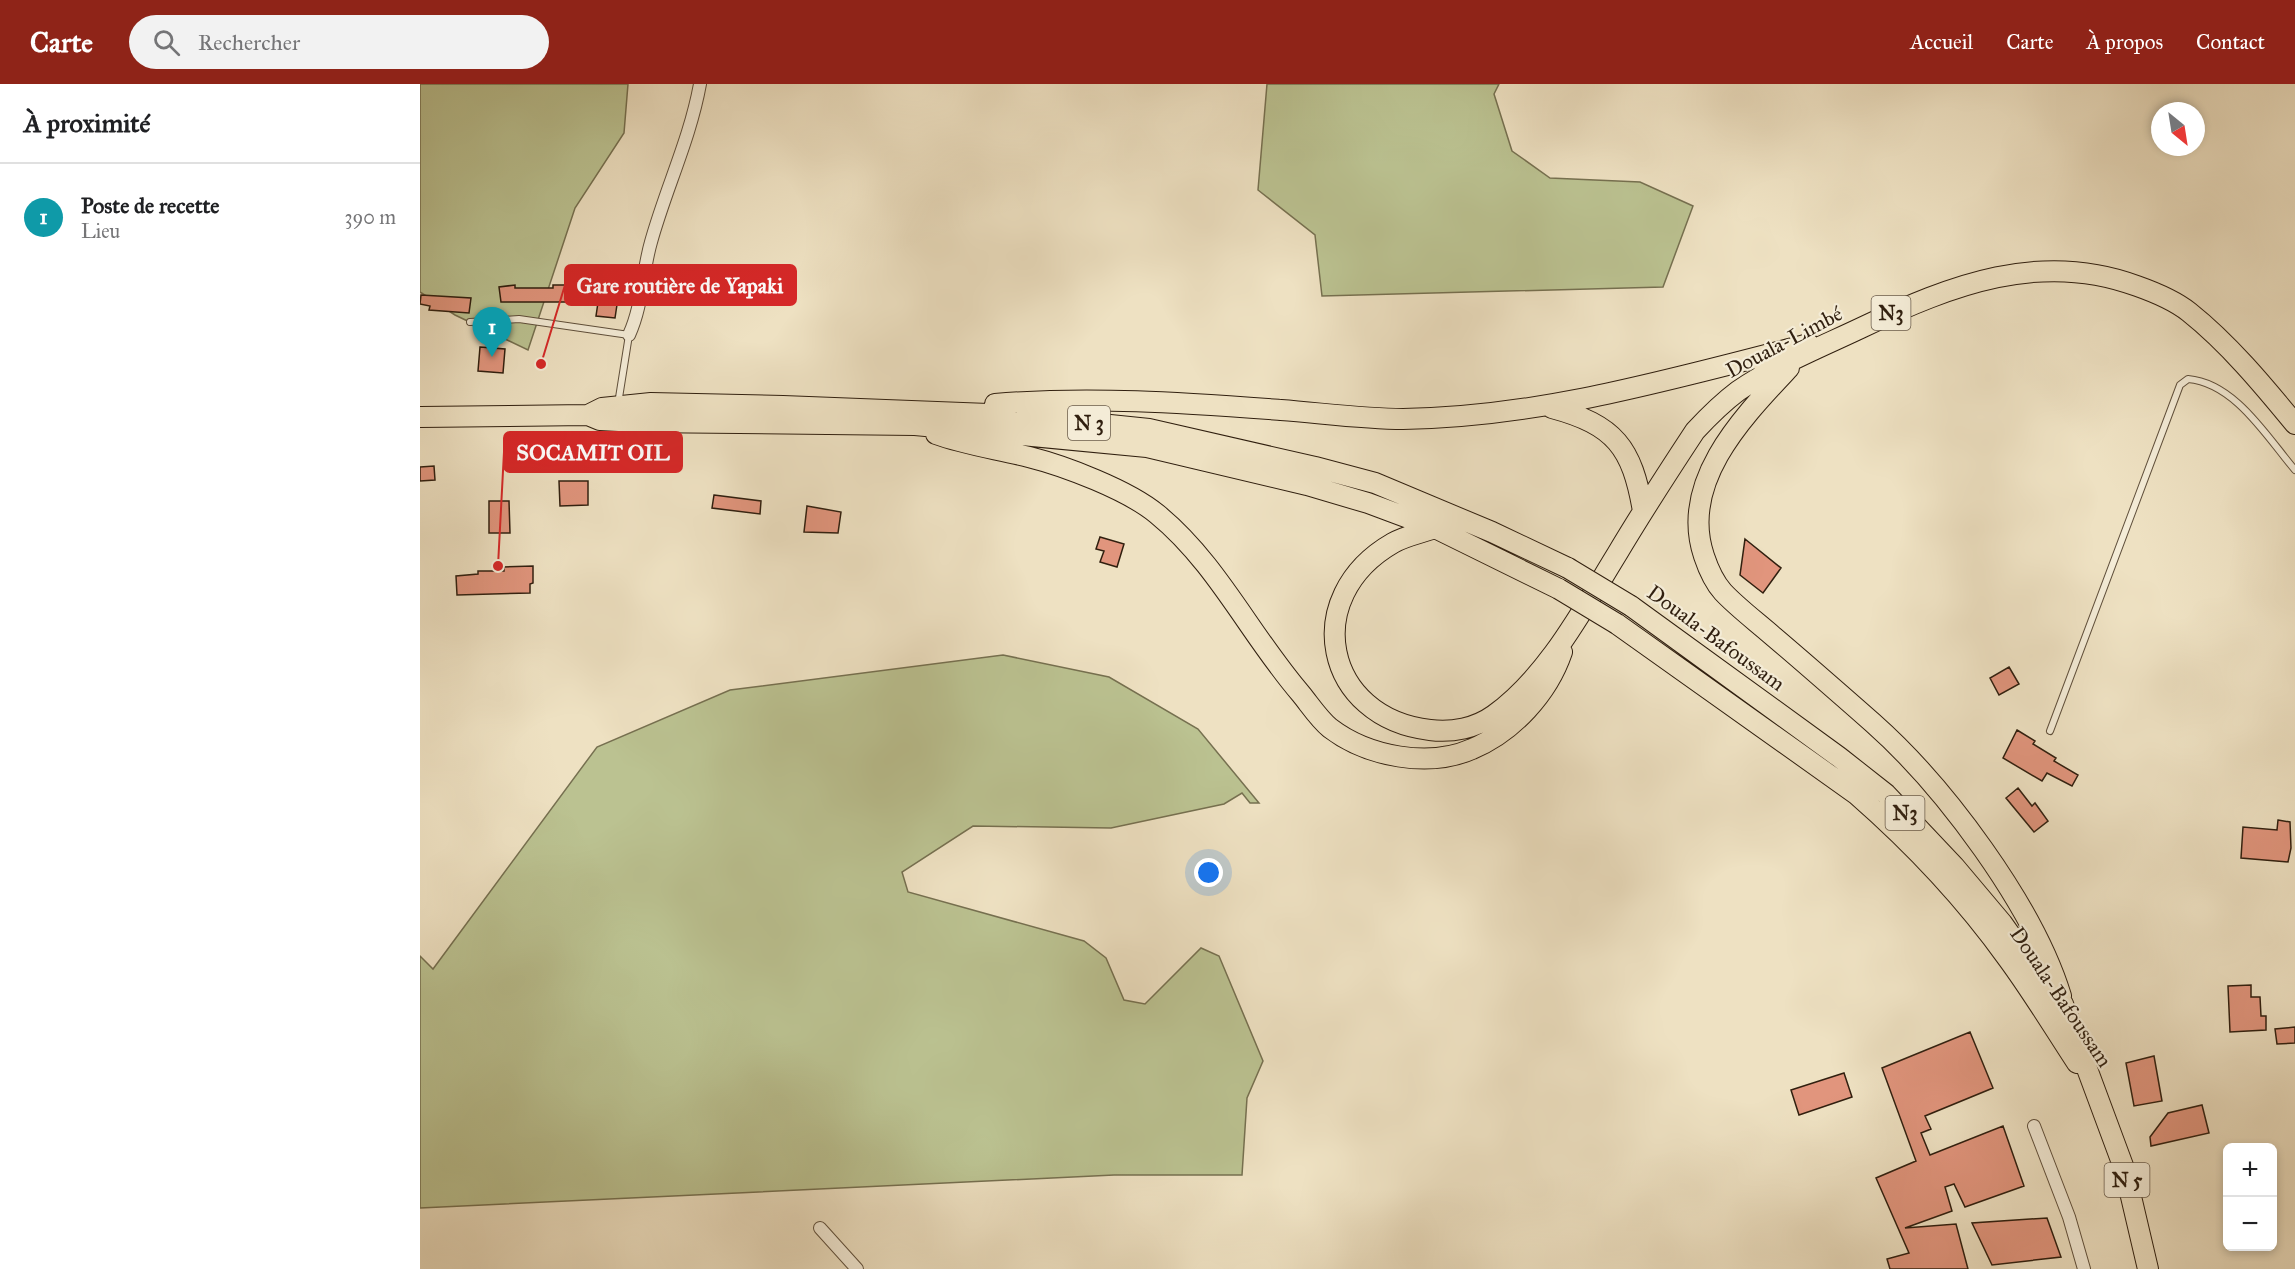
<!DOCTYPE html>
<html lang="fr">
<meta charset="utf-8">
<style>
:root{--surface:#fff;--page:#f2f2f2;--text:#202124;--muted:#757577;--line:#e0e0e0;--accent:#8f2418}
body{margin:0;font-family:"IM FELL Great Primer",serif;background:var(--page);color:var(--text)}
.controls{position:absolute;right:18px;bottom:18px;display:grid;overflow:hidden;border-radius:9px;box-shadow:0 3px 9px #0003}
.controls button{width:54px;height:54px;display:grid;place-items:center;padding:0;border:0;border-bottom:2px solid var(--line);background:var(--surface);color:var(--text);font:30px sans-serif}
.compass{position:absolute;left:1731px;top:18px;width:54px;height:54px;border-radius:50%;background:var(--surface);box-shadow:0 3px 9px #0003;rotate:150deg}
.you{position:absolute;left:789px;top:789px;width:21px;height:21px;margin:-15px;border:4px solid #fff;border-radius:50%;background:#1a73e8;box-shadow:0 0 0 9px #1a73e833}
.badge{display:grid;place-items:center;width:39px;height:39px;border-radius:50%;background:var(--accent);color:#fff;font-size:20px;font-weight:700}
.pin{position:absolute;translate:-50% -50px;filter:drop-shadow(0 2px 3px #0008)}
.pin::after{content:'';position:absolute;top:32px;width:21px;height:18px;background:inherit;clip-path:polygon(0 0,100% 0,50% 100%)}
.list{margin:0;padding:0;list-style:none}
h2{display:flex;justify-content:space-between;align-items:center;height:78px;margin:0;padding:0 24px;font-size:26px}
h2 small{font-size:20px;font-weight:400;color:var(--muted)}
.list li{display:grid;grid-template-columns:39px 1fr auto;gap:18px;align-items:center;box-sizing:border-box;height:108px;padding:0 24px;border-top:2px solid var(--line)}
.list b{display:block;font-size:22px;white-space:nowrap}
.list p{margin:0;font-size:20px;white-space:nowrap;color:var(--muted)}
.list em{font-size:20px;font-style:normal;color:var(--muted)}
.icon{flex:none;width:33px;height:33px;fill:none;stroke:currentColor;stroke-width:2;stroke-linecap:round;stroke-linejoin:round}
.map{position:relative;flex:none;width:1875px;height:1185px;overflow:hidden}
header{display:flex;align-items:center;gap:36px;box-sizing:border-box;height:84px;padding:0 30px;background:var(--accent);color:#fff}
header strong{font-size:28px}
nav{display:flex;gap:33px;margin-inline-start:auto;font-size:21px}
.search{width:420px;height:54px;background:var(--page);display:flex;align-items:center;gap:15px;box-sizing:border-box;padding:0 21px;border-radius:33px;color:var(--muted);font-size:22px}
main{display:flex}
aside{flex:1;background:var(--surface)}
.map>svg:first-child{display:block}
.green{fill:#bbc291;stroke:#767050;stroke-width:1.5}
.building{fill:#e1957d;stroke:#301f0f;stroke-width:1.5}
.lines{fill:none;stroke-linecap:round;stroke-linejoin:round}
.service-casing{stroke:#60503c;stroke-width:8}
.minor-casing{stroke:#60503c;stroke-width:14}
.trunk-casing{stroke:#301f0f;stroke-width:22}
.service{stroke:#f4ecd7;stroke-width:6}
.minor{stroke:#f4ecd7;stroke-width:12}
.trunk{stroke:#eee1c2;stroke-width:20}
.trunk-bridge-casing{stroke:#301f0f;stroke-width:22;stroke-linecap:butt}
.trunk-bridge{stroke:#eee1c2;stroke-width:20}
.labels{text-anchor:middle;dominant-baseline:central;stroke-width:4.5;stroke-linejoin:round;paint-order:stroke}
.shield{fill:#f4ecd7;stroke:#6b5c4b;stroke-width:1.5}
.shield-label{font-size:20px;font-weight:bold;fill:#301f0f}
.street-label{font-size:21px;fill:#301f0f;stroke:#f4ecd7}
.leader{fill:none;stroke:#d62828;stroke-width:2}
.callout-dot{fill:#d62828;stroke:#f4ecd7;stroke-width:2}
.callout{fill:#d62828;stroke:#d62828;stroke-width:2}
.callout-label{font-size:22px;text-anchor:middle;font-weight:bold;fill:#fff}
</style>
<header>
<strong>Carte</strong>
<div class="search"><svg class="icon" aria-label="search" viewBox="0 0 24 24"><circle cx="10" cy="10" r="6"/><path d="M15 15l6 6"/></svg>Rechercher</div>
<nav><a>Accueil</a><a>Carte</a><a>À propos</a><a>Contact</a></nav>
</header>
<main>
<aside>
<h2>À proximité<small></small></h2>
<ul class="list">
<li><span class="badge" style="background:#0f9aa8">1</span><div><b>Poste de recette</b><p>Lieu</p></div><em>390 m</em></li>
</ul>
</aside>
<div class="map">
<svg width="1875" height="1185" viewBox="0 0 1875 1185">
<rect width="100%" height="100%" fill="#eee1c2"/>
<filter id="stains"><feTurbulence type="fractalNoise" baseFrequency=".00333" numOctaves="4"/><feColorMatrix values="0 0 0 0 .2 0 0 0 0 .09 0 0 0 0 .02 0 0 0 .5 -.17"/></filter>
<radialGradient id="worn" r=".72"><stop offset=".6" stop-color="#630" stop-opacity="0"/><stop offset="1" stop-color="#630" stop-opacity=".3"/></radialGradient>
<path class="green" d="M0 0H208L204 49 155 124 108 266 35 231 0 208Z
M847 0H1079L1074 10 1092 67 1130 94 1220 98 1273 122 1243 203 902 212 895 151 838 106Z
M583 571 689 593 778 645 839 719H830L822 709 804 720 691 744 553 742 482 788 488 808 664 857 686 874 704 916 725 920 781 864 799 872 843 977 827 1014 822 1091H694L0 1124V872L13 885 177 663 310 606Z"/>
<path class="building" d="M95 201V204H133V201H158L157 214H147V218H81L79 203Z
M1 211 51 214 49 229 9 226 10 222 0 220Z
M179 212 198 214 195 234 176 232Z
M60 263 85 265 83 289 58 287Z
M14 382 15 396 0 397V383Z
M139 397H168V421L140 422Z
M294 411 341 417 340 430 292 424Z
M69 417H89L90 449H69Z
M387 422 421 428 418 449 384 448Z
M680 453 704 460 697 483 680 478 684 467 676 465Z
M1325 455 1361 484 1343 509 1320 491Z
M113 482V499L110 500V509L37 511 36 492 58 490V487H84V483Z
M1589 583 1599 600 1579 611 1570 594Z
M1597 646 1615 657 1613 660 1636 674 1634 677 1658 691 1652 702 1627 689 1622 697 1583 674Z
M1598 704 1612 722 1615 719 1628 737 1614 748 1586 714Z
M1858 736 1870 738 1871 764 1868 778 1821 774 1823 743 1857 746Z
M1831 901V913H1840L1841 932H1846V946L1810 948 1808 902Z
M1875 943V959L1857 960 1855 945Z
M1550 948 1573 1004 1505 1032 1511 1045 1501 1049 1510 1071 1583 1042 1604 1102 1545 1123 1534 1100 1525 1103 1532 1127 1485 1144 1536 1140 1548 1185H1470L1467 1175 1489 1169 1456 1094 1496 1077 1462 984Z
M1734 972 1742 1017 1714 1022 1706 979Z
M1424 989 1432 1013 1379 1031 1371 1006Z
M1782 1021 1789 1049 1731 1062 1730 1053 1748 1029Z
M1627 1134 1641 1173 1572 1181 1552 1139Z"/>
<g class="lines">
<defs>
<path id="service" d="M50 238 99 235 209 251 198 320
M1630 647 1760 301 1768 295C1815 299 1847 353 1875 386"/>
<path id="minor" d="M209 251C223 220 222 189 231 158 246 104 270 55 280 0
M1614 1042 1649 1133 1664 1185
M400 1144 437 1185"/>
<path id="trunk" d="M1369 284C1323 333 1259 398 1284 472 1288 484 1294 498 1303 508 1318 524 1337 538 1354 553 1387 581 1420 610 1453 639 1524 702 1613 821 1641 912
M575 320C671 312 765 319 861 326 901 329 943 335 983 335 1123 333 1255 294 1389 260
M1132 324C1195 341 1212 363 1223 427
M168 331 180 336 218 338 495 341 727 363 887 401 948 419 1015 444 1139 505
M0 333 168 331 182 324 231 319 363 322 594 331 729 345 895 383 955 399 1072 448 1148 484
M516 350C546 361 578 365 609 373 645 382 708 406 737 430 797 479 830 551 881 610 890 621 899 635 910 644 948 673 1009 684 1052 665 1093 648 1128 609 1142 568
M1015 444C1001 449 985 452 973 459 879 513 904 634 1010 646 1032 649 1056 644 1074 631 1128 592 1163 525 1197 470 1222 428 1248 388 1275 347 1288 333 1302 319 1318 307 1356 281 1401 263 1443 243 1531 201 1621 166 1717 202 1734 208 1754 216 1769 228 1808 259 1843 301 1875 340
M1211 522 1419 673 1466 710 1534 782 1582 839 1629 905 1643 920 1705 1087 1728 1185
M1197 540 1436 710C1492 759 1545 815 1588 875 1613 909 1634 944 1657 979"/>
</defs>
<use href="#service" class="service-casing"/>
<use href="#minor" class="minor-casing"/>
<use href="#trunk" class="trunk-casing"/>
<use href="#service" class="service"/>
<use href="#minor" class="minor"/>
<use href="#trunk" class="trunk"/>
<defs>
<path id="trunk-bridge" d="M1148 484 1211 522
M1139 505 1197 540"/>
</defs>
<use href="#trunk-bridge" class="trunk-bridge-casing"/>
<use href="#trunk-bridge" class="trunk-bridge"/>
</g>
<g class="labels">
<g class="shield">
<rect x="1451.5" y="212" width="39" height="34" rx="4.5"/>
<rect x="648" y="322" width="42" height="34" rx="4.5"/>
<rect x="1465.5" y="712" width="39" height="34" rx="4.5"/>
<rect x="1684.5" y="1079" width="45" height="34" rx="4.5"/>
</g>
<g class="shield-label">
<text x="1471" y="229">N3</text>
<text x="669" y="339">N 3</text>
<text x="1485" y="729">N3</text>
<text x="1707" y="1096">N 5</text>
</g>
<g class="street-label">
<text transform="translate(1364 258) rotate(-28)">Douala-Limbé</text>
<text transform="translate(1296 554) rotate(36)">Douala-Bafoussam</text>
<text transform="translate(1641 913) rotate(56)">Douala-Bafoussam</text>
</g>
</g>
<path class="leader" d="M121 280L145 201M78 482L84 368"/>
<g class="callout-dot">
<circle cx="121" cy="280" r="6"/>
<circle cx="78" cy="482" r="6"/>
</g>
<g class="callout">
<rect x="145" y="181" width="231" height="40" rx="6"/>
<rect x="84" y="348" width="178" height="40" rx="6"/>
</g>
<g class="callout-label">
<text x="260" y="209">Gare routière de Yapaki</text>
<text x="173" y="376">SOCAMIT OIL</text>
</g>
<rect width="100%" height="100%" filter="url(#stains)"/>
<rect width="100%" height="100%" fill="url(#worn)"/>
</svg>
<div class="controls">
<button>+</button>
<button>−</button>
</div>
<svg class="compass" viewBox="-18 -18 36 36"><path d="M0-13l5 13h-10z" fill="#e53935"/><path d="M0 13l5-13h-10z" fill="#757577"/></svg>
<div class="you"></div>
<div class="pin badge" style="left:72px;top:273px;background:#0f9aa8">1</div>
</div>
</main>
